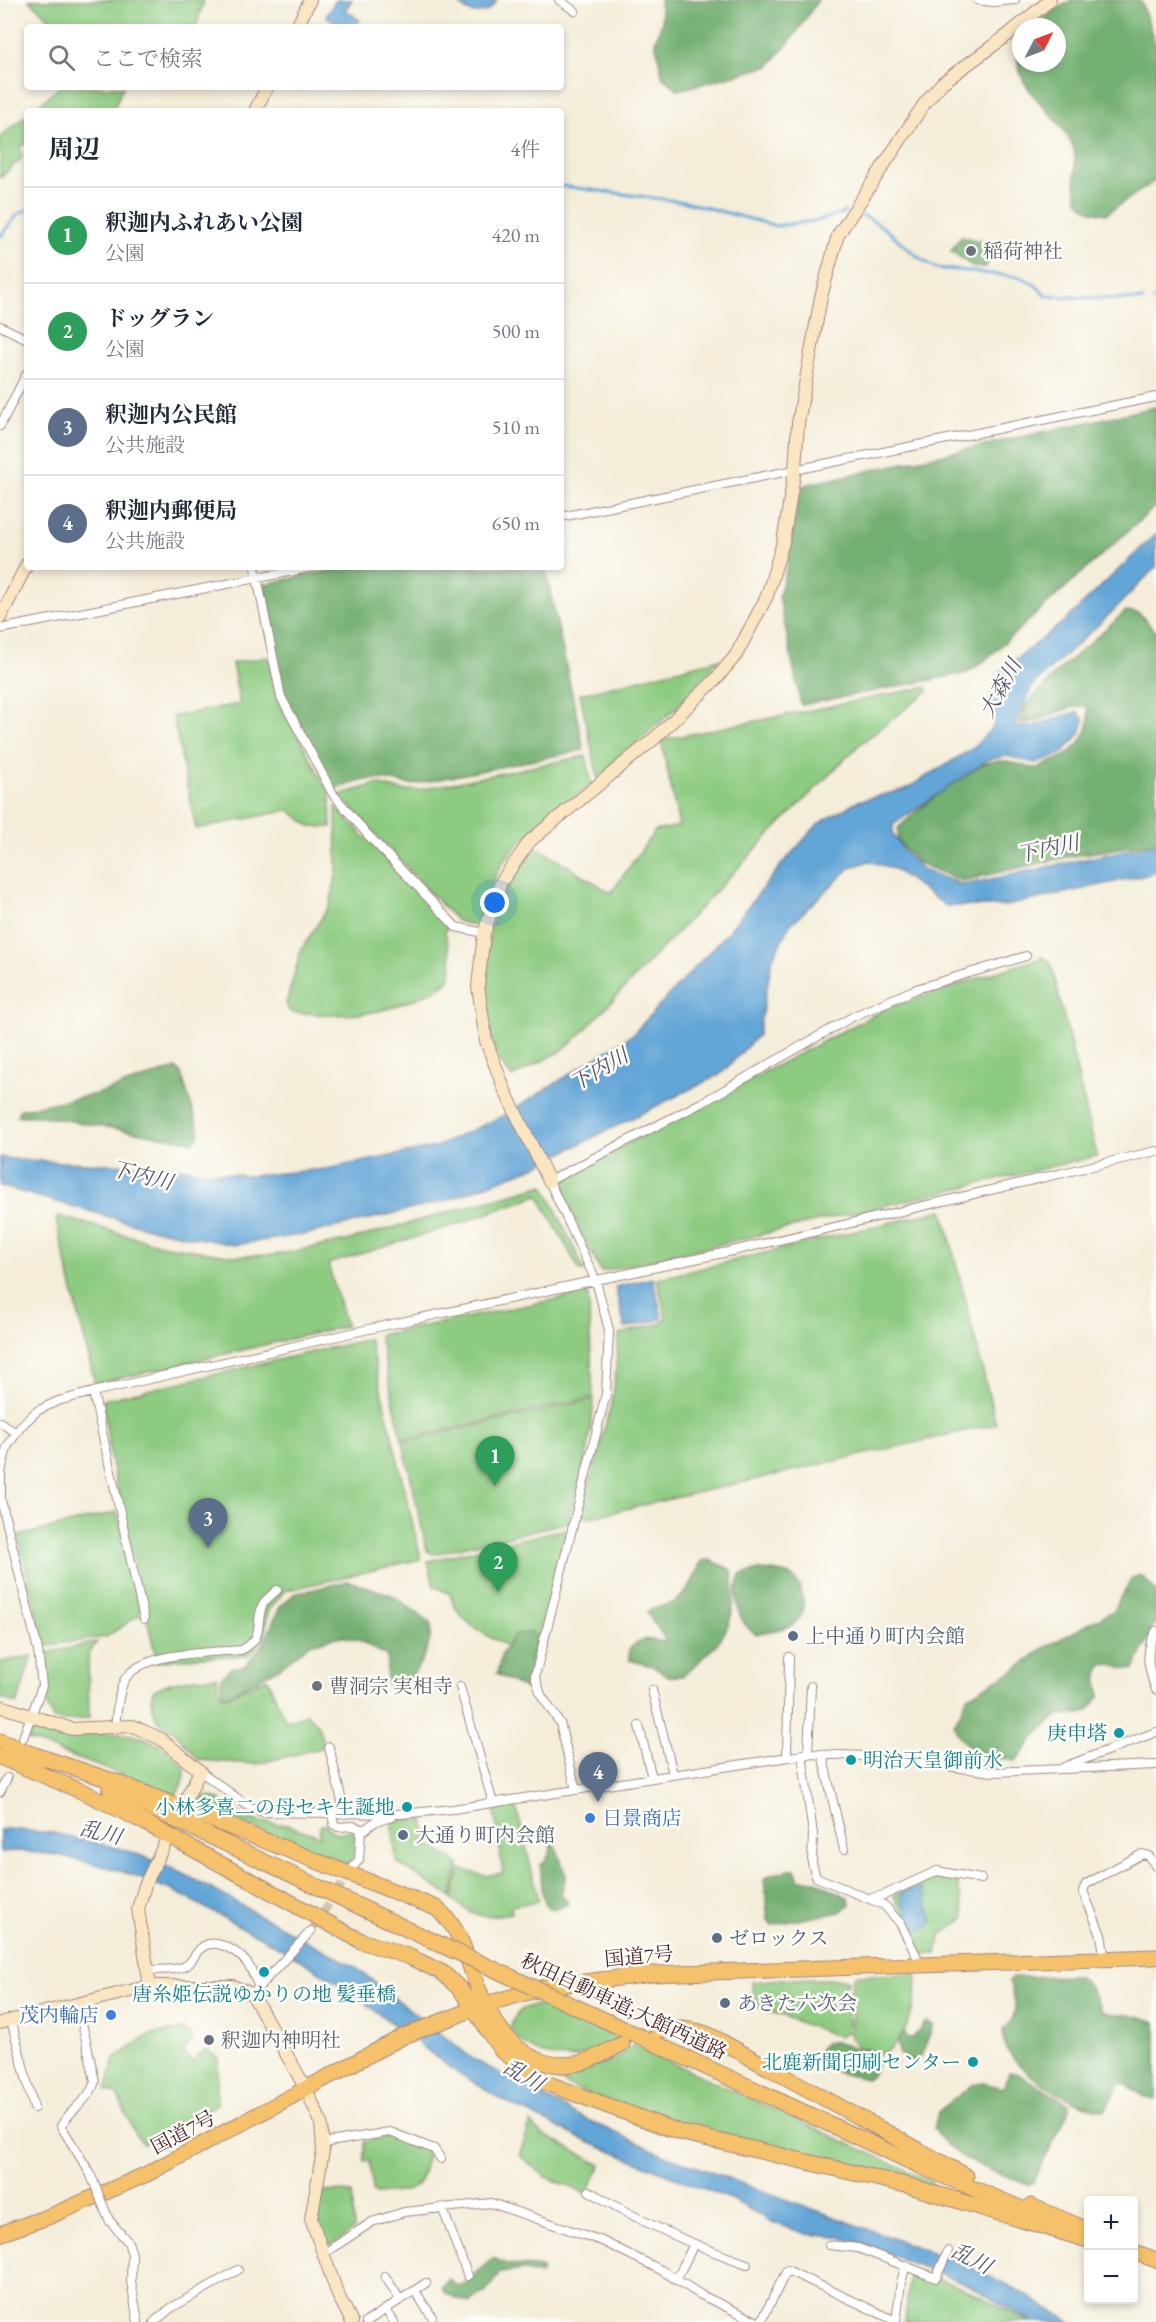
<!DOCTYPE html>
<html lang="ja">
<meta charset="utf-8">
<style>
:root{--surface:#fff;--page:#f2f2f3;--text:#1f2937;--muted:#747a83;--line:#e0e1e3;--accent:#1f6fb2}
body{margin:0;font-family:"EB Garamond","Noto Serif JP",serif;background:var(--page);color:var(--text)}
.controls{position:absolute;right:18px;bottom:18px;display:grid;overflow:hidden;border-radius:6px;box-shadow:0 3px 9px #0003}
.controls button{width:54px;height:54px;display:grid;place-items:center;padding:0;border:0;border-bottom:2px solid var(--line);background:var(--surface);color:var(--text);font:30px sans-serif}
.compass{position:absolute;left:1012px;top:18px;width:54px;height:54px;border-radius:50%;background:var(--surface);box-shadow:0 3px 9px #0003;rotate:48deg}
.you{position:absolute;left:495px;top:903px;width:21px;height:21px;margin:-15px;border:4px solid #fff;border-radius:50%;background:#1a73e8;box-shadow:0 0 0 9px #1a73e833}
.badge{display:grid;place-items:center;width:39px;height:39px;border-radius:50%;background:var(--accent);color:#fff;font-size:20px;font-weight:700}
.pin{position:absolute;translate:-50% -50px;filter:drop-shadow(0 2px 3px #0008)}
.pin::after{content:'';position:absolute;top:32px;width:21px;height:18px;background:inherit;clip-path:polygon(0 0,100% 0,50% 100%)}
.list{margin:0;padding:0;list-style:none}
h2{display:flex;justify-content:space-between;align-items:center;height:78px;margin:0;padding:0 24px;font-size:26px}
h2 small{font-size:20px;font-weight:400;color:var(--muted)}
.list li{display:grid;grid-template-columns:39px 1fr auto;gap:18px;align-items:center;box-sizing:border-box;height:96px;padding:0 24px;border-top:2px solid var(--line)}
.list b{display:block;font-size:22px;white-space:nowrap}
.list p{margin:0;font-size:20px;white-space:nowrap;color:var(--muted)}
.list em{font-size:20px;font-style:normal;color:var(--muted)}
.icon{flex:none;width:33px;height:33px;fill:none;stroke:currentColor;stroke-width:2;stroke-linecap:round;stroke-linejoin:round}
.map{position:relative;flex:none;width:1156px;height:2322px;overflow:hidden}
.search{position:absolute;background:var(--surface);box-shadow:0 3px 9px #0003;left:24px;top:24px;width:540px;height:66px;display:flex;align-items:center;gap:15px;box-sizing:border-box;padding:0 21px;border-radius:6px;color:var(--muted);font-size:22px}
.panel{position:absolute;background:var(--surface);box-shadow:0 3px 9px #0003;left:24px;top:108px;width:540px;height:462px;border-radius:6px}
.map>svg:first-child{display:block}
.green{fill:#8dcb81;stroke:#6c7556;stroke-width:1.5}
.forest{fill:#72af6f;stroke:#5e674d;stroke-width:1.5}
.water{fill:#62a5d7;stroke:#566281;stroke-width:1.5}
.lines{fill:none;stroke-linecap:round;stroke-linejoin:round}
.stream{stroke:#62a5d7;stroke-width:3}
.street-tunnel{stroke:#d2c4b6;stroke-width:8;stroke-dasharray:8 4;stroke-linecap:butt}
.street-casing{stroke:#9f8682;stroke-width:10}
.secondary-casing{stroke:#9f8682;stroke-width:14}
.highway-casing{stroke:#9f8682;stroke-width:17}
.street{stroke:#fff;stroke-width:8}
.secondary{stroke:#fbe6c4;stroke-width:12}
.highway{stroke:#f5c16b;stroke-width:15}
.street-bridge-casing{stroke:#9f8682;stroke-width:10;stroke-linecap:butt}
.highway-bridge-casing{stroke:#9f8682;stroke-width:17;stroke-linecap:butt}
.street-bridge{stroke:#fff;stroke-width:8}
.highway-bridge{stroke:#f5c16b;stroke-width:15}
.worship-dot{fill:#6b7280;stroke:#fdfcf7;stroke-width:2}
.service-dot{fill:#5c6f8a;stroke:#fdfcf7;stroke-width:2}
.culture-dot{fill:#0f9aa8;stroke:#fdfcf7;stroke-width:2}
.shop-dot{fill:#3f7fe0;stroke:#fdfcf7;stroke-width:2}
.labels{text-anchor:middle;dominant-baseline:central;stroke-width:5;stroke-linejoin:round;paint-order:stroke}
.worship-label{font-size:20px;fill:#5b616d;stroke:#fdfcf7;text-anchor:start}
.service-label{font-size:20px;fill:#4e5e75;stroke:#fdfcf7;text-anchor:start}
.culture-label{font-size:20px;fill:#0d838f;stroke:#fdfcf7;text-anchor:end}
.shop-label{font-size:20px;fill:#366cbe;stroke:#fdfcf7;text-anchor:start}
.street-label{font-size:20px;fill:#4a1f2b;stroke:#fdfcf7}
.water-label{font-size:21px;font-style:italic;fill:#545570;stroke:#fdfcf7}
</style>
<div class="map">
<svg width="1156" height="2322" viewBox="0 0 1156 2322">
<rect width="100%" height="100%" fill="#fdfcf7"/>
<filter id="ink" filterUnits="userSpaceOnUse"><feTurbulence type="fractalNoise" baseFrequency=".0167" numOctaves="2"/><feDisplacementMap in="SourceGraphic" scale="12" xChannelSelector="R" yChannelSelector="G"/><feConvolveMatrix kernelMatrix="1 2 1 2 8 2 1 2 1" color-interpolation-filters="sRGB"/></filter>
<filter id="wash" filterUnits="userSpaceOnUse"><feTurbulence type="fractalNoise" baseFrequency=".008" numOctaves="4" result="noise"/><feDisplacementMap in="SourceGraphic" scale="24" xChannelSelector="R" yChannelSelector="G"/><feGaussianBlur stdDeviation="1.35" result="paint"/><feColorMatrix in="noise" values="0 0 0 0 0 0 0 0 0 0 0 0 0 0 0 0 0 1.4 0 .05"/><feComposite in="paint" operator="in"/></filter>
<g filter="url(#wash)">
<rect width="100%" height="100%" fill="#f4edd9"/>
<path class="green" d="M29 0H204L196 27H50L52 21Z
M60 87H123L113 111H31Z
M27 115V143L20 146 22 158 0 178V137Z
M268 657 277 697 330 794 331 827H311L289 810 196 829 173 716 240 704 232 663Z
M720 659 677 707 598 778 580 694Z
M927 687 928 691 858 746 773 831 579 1036 561 1051 512 1077C476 1045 481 941 500 900 510 879 522 864 537 847L611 893 655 831 679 826 661 740Z
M586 756 592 785C561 807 527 830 504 861 491 880 485 904 478 926L457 921 339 795 377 784 404 791 418 790Z
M336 807 449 925 445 931C447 944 455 964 450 977 447 985 436 989 428 993 376 1018 347 1017 290 1012L286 1004 301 950 330 905 337 871Z
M1043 957 1051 963 1097 1156 601 1272 556 1181 887 1008Z
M544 1185 585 1271H580L538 1195 461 1223 328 1264 346 1326 95 1384 56 1220 58 1216 165 1246 235 1256 274 1255 346 1241Z
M943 1210 996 1424 587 1518 581 1513 613 1398 619 1334 662 1323 666 1318 657 1279Z
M588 1293 593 1397 402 1440 379 1335Z
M369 1339 421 1559 284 1591 268 1612 264 1635 255 1649 247 1656 197 1657 157 1662 110 1457 103 1400Z
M594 1399 588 1449 568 1522 434 1554 427 1551 403 1442Z
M117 1512 141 1614 106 1637 44 1646 18 1536Z
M565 1529 566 1536 535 1650 522 1654C495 1638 458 1627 450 1594L434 1586 428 1561Z
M97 1642 88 1655 89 1718 65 1721 53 1719 44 1698 48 1674 45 1653Z
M32 1656 17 1704 0 1698V1662Z
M217 1677 219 1691 222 1696H229L267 1678 286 1721 306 1714C318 1720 320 1731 323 1743L321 1748 257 1764 199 1760 174 1731 159 1723 153 1709 152 1694 154 1690 170 1683 194 1678Z
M39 1728C85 1744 127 1718 169 1752 175 1757 183 1762 185 1769 187 1777 179 1788 176 1795L28 1740 29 1734Z
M209 1796 219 1799 243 1816 259 1822 287 1825 320 1836 319 1826 327 1823 328 1828 336 1833 353 1830 355 1832 353 1857 349 1865 194 1805 202 1797Z
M516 1806 539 1901 511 1906 512 1913C480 1917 479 1920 452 1899L460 1869 485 1876 503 1873 494 1809Z
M424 1819 427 1843 459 1864 451 1897 396 1862 392 1821Z
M938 1874 954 1876 957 1881 965 1918 941 1935 937 1954H921L894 1896 897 1893Z
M916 1974C920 1998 905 2048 880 2054L857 2046 850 2037 852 2015 847 2006 854 1975Z
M781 1979H843L849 1981 836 1997V2001L848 2013V2032L839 2037 758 2007 753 2000 752 1982Z
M546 2003 616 2037 617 2039C607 2044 597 2050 587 2054 560 2064 524 2053 510 2028 518 2005 525 2008 546 2003Z
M180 2030 189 2034 194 2039 182 2051 192 2062 206 2050 218 2058 217 2104 144 2144 136 2136 117 2094 106 2090 115 2058C146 2039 140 2033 180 2030Z
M633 2045 931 2181 932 2183 929 2185C887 2174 846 2162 804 2152 715 2132 622 2115 541 2072L543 2068C571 2073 614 2067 633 2045Z
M531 2122 540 2133 601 2165 586 2194 545 2176 519 2155Z
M394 2134 428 2149C421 2191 419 2191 376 2194L372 2191 370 2161H364V2142Z
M321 2191 352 2193 354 2229 332 2245 324 2241 318 2221Z
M913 2271 970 2291 1030 2322H951L947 2316 927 2322H905L909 2278Z"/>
<path class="forest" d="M660 0H818L794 36 769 66 679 90 663 78 655 41 662 23Z
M1071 0H1141L1156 46V180L1106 214C1095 212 1084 211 1078 199 1071 182 1080 156 1070 140 1047 100 1005 88 1021 33V63H1057V27H1030Z
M960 237C976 239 991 240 991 260L985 267H973L951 251Z
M1156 407V506L983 662 967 673 801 705 779 596 787 566 799 493 805 485Z
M347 567H545L584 750 411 785C377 776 368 777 335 790L285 695 264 584Z
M1126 611 1139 613 1156 632V842L1066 857 962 881 919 863 898 841V828C918 810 966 768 991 762 1012 757 1020 768 1036 768 1040 768 1045 765 1049 763 1074 754 1095 734 1087 706 1061 705 1042 724 1019 723L1025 706 1060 669Z
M176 1068 181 1073 200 1133 194 1142 42 1116H17L19 1110 96 1094Z
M710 1560 732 1570C739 1627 723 1642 682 1676H668L652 1666 629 1660V1650C639 1637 648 1638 663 1642L665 1639 647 1613C653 1607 662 1606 670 1604 688 1597 695 1577 701 1561Z
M759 1570C768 1571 784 1571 791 1576 805 1586 809 1616 792 1625 782 1630 767 1631 756 1634 737 1624 732 1594 740 1575Z
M1141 1575 1156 1591V1621L1134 1670 1105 1664C1094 1672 1098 1684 1100 1696 1080 1726 1078 1707 1057 1717 1038 1727 1029 1748 1015 1761 988 1757 964 1753 954 1725L968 1696 1015 1670 1042 1649 1113 1611 1132 1578Z
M348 1581 392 1595 431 1623C434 1645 414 1678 398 1692 381 1684 388 1672 387 1656L359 1640 341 1636 310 1644 282 1666 229 1695H222L221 1678 232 1667 245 1666 262 1646 280 1607 294 1594Z
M531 1632 535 1636V1642L525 1689 497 1674 502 1653 514 1635Z
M550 1829 566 1876 561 1894 568 1903C563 1908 557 1909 549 1909 539 1895 543 1882 540 1866 554 1853 552 1848 546 1831Z
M795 1869 799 1880H814L849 1898 850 1904 840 1912 772 1925 768 1920 764 1879 773 1874Z
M1077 1976 1089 1985 1101 2010 1107 2013 1138 2016 1156 2022V2100C1142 2100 1134 2085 1120 2083L1105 2110C1077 2110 996 2064 1003 2030 1021 2014 1016 2001 1009 1981L1012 1977Z
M926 2022 933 2025 920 2059 912 2062 899 2054 898 2039 904 2032 908 2038H913Z
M834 2042 872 2053 878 2060 872 2076 866 2079C849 2075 817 2072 819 2050L825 2043Z
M1009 2072 1018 2074 1070 2105V2109L1033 2182 1028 2185C996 2171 952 2161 934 2129L938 2112 972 2085 984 2083 1002 2088 1006 2083Z
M493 2258 506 2264 541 2268 543 2271 540 2275 523 2270 500 2273 486 2291 469 2303 446 2294 441 2288 449 2279 456 2286 464 2284Z"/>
<path class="water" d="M336 0H352L345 10 360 20 355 27H342L326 16Z
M457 0H497C487 18 467 17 457 0Z
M1156 534V567L1109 615 1033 685 1014 726C1035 731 1057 715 1078 712L1084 720 1080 734 1061 754 1035 763 1007 756 990 759 893 825V834L905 852 923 870 963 885 1156 844V873L1005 906H946L894 869 869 861 850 868 789 926 772 960 758 1035 721 1074 534 1167 446 1201 307 1234 234 1245 152 1229 0 1186V1157L20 1160 174 1167 248 1176 326 1169 436 1147 507 1114 632 1035 728 932 782 864 818 824 858 801 906 789 972 749 994 726 990 697 1001 671 1067 619Z
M653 1278 662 1319 625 1328 615 1287Z
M7 1829 53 1833 123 1849 171 1867 355 1967 473 2059 583 2118 667 2156 969 2266 1014 2288 1071 2322H1033L967 2284 846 2238 807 2234 774 2223 735 2201 590 2143 504 2101 450 2068 343 1986 286 1951 174 1891 118 1870 58 1855 19 1851 0 1852V1830Z
M922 1888 933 1920 930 1926 916 1931 901 1899 902 1893Z"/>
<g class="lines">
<path class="stream" d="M561 186 685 202 777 226 820 220 845 212
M860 215C891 225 908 256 937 268L1019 277 1033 283 1047 296 1143 300
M0 237 18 214 27 210
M1154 300H1156"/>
</g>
</g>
<g filter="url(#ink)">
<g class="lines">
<path class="street-tunnel" d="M311 1931 351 1871"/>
<defs>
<path id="street" d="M559 0 575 11
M977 0 993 2 1015 0
M0 326 27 339
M0 426 27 373
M561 517 1156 397
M255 567 281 697 333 794 367 834 456 927 484 933
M0 629 313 567
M93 1392 144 1619
M0 1422 16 1433
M1156 1631C1144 1652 1148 1668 1156 1690
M460 1687 493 1803
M652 1690 673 1774
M115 1726C117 1712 118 1693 124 1681 139 1651 211 1653 241 1650 266 1638 254 1623 263 1604 266 1599 273 1594 277 1590
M639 1726 652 1778
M23 1738 42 1686 38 1650 1 1500V1472L7 1447 21 1426 37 1411 58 1401 93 1392 369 1329 737 1250 1156 1151
M329 1747 345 1814
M802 1754 813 1834 812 1863 816 1877 884 1905 900 1923 921 1965
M808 1754 811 1686
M822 1754 844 1849
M787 1756 789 1657
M1064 1767 1156 1732
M200 1771 248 1806 263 1812 401 1814 453 1809 808 1754 866 1756 993 1772 1156 1765
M576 1790 560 1723 541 1695 535 1676 606 1394 609 1330 596 1281 549 1181 705 1101 854 1016 916 989 1026 956
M0 1792 7 1778
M332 1814 334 1824 338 1827 353 1826 364 1830 376 1821 392 1817
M353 1867 359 1860 361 1829
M871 1898 884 1895 937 1871 981 1879
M1105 1959 1101 1935 1083 1891 1086 1884 1142 1854 1149 1856 1156 1867
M146 1970C158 1969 173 1971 183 1967 192 1964 193 1956 199 1950 213 1935 236 1950 246 1962 252 1969 255 1979 259 1987
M256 1990 311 1931
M78 2005 95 2081C91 2099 70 2109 61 2126L90 2173
M11 2020 34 2108
M323 2143 390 2132 434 2149 441 2159
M589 2191C639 2221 692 2245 747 2264
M442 2207 468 2276
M109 2220 128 2242 132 2254 131 2281 138 2322
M829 2245 858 2248 936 2278 948 2251
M323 2254 372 2222 404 2212 491 2203 602 2241 661 2270 701 2295 758 2322
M385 2276 400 2300
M676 2280 694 2244
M415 2291 432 2317
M386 2310 394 2322
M154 2322 171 2308 238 2270
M366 2322 426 2283
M761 2322 787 2270 896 2321
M896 2322 901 2282 906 2265"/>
<path id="secondary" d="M297 27 310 0
M255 111 267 87
M0 618 27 564
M549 1181 505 1091 486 1041 478 986 484 933 501 882 530 841 655 738 716 679 736 655 767 596 783 542 795 469 798 423 821 297 838 235 924 104 942 83 1009 34 1050 0
M0 1706 72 1729 133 1726 161 1739 200 1771 186 1799
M150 1986 138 1909 145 1885 165 1843
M0 2023 150 1986H233L252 1994 305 2087 321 2122 323 2151 311 2219 338 2295 352 2322"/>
<path id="highway" d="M0 1741 44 1759
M35 1755 116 1782 436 1908C460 1927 465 1952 475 1980 492 2026 524 2075 580 2063 594 2060 609 2050 622 2044
M0 1757 88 1794 144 1822 361 1941 410 1957 443 1973 461 1990 501 2050 546 2083 679 2132 910 2186 1088 2240
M110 1789 424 1937
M602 2019 920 2166 1039 2216
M658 2030C678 2027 693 2029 711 2036L966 2176
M1031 2206 1088 2230
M0 2234 53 2215 147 2174 404 2036 486 2004 550 1986 652 1974 1156 1957
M1134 2252 1156 2260"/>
</defs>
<use href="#street" class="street-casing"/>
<use href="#secondary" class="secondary-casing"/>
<use href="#highway" class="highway-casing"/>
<use href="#street" class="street"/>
<use href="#secondary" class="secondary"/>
<use href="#highway" class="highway"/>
<defs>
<path id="street-bridge" d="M90 2173 109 2220"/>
<path id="highway-bridge" d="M424 1937 602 2019"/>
</defs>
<use href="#street-bridge" class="street-bridge-casing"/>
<use href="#highway-bridge" class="highway-bridge-casing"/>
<use href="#street-bridge" class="street-bridge"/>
<use href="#highway-bridge" class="highway-bridge"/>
</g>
</g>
<g class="worship-dot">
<circle cx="971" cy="251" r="6"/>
<circle cx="317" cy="1686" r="6"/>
<circle cx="209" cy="2040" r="6"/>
</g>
<g class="service-dot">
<circle cx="793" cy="1636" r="6"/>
<circle cx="403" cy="1835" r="6"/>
<circle cx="717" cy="1938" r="6"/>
<circle cx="725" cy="2003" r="6"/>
</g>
<g class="culture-dot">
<circle cx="1119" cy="1733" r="6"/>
<circle cx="851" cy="1760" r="6"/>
<circle cx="407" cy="1807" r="6"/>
<circle cx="264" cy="1972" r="6"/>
<circle cx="973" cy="2062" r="6"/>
</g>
<g class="shop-dot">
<circle cx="590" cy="1818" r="6"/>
<circle cx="111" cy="2015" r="6"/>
</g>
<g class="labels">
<g class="worship-label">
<text x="983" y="251">稲荷神社</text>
<text x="329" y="1686">曹洞宗 実相寺</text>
<text x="221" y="2040">釈迦内神明社</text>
</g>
<g class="service-label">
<text x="805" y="1636">上中通り町内会館</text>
<text x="415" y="1835">大通り町内会館</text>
<text x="729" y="1938">ゼロックス</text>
<text x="737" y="2003">あきた六次会</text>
</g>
<g class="culture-label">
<text x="1107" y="1733">庚申塔</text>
<text x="863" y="1760" text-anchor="start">明治天皇御前水</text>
<text x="395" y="1807">小林多喜二の母セキ生誕地</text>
<text x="264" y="1994" text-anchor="middle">唐糸姫伝説ゆかりの地 髪垂橋</text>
<text x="961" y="2062">北鹿新聞印刷センター</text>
</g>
<g class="shop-label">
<text x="602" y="1818">日景商店</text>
<text x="99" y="2015" text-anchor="end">茂内輪店</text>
</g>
<g class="street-label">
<text transform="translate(639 1956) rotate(-5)">国道7号</text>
<text transform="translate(624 2006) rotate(25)">秋田自動車道;大館西道路</text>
<text transform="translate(183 2132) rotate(-28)">国道7号</text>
</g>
<g class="water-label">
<text transform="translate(1000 688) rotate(-61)">大森川</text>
<text transform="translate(1048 848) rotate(-12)">下内川</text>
<text transform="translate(599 1069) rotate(-30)">下内川</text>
<text transform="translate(142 1175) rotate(14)">下内川</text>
<text transform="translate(101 1832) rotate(14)">乱川</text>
<text transform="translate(524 2075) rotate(30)">乱川</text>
<text transform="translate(972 2258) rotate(27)">乱川</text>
</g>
</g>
</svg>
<div class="controls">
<button>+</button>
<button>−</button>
</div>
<svg class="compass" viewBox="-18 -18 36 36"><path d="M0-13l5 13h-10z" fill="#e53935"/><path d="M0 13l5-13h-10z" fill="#747a83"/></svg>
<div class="you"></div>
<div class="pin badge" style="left:495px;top:1486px;background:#2e9e5b">1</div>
<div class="pin badge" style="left:498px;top:1592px;background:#2e9e5b">2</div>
<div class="pin badge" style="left:208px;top:1548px;background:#5c6f8a">3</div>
<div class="pin badge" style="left:598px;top:1802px;background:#5c6f8a">4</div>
<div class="search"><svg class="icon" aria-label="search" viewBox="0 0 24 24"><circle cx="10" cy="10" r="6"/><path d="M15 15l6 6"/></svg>ここで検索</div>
<section class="panel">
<h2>周辺<small>4件</small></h2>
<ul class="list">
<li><span class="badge" style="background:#2e9e5b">1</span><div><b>釈迦内ふれあい公園</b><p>公園</p></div><em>420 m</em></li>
<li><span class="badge" style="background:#2e9e5b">2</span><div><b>ドッグラン</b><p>公園</p></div><em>500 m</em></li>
<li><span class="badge" style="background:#5c6f8a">3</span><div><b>釈迦内公民館</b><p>公共施設</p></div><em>510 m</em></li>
<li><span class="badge" style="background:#5c6f8a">4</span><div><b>釈迦内郵便局</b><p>公共施設</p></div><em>650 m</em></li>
</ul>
</section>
</div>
